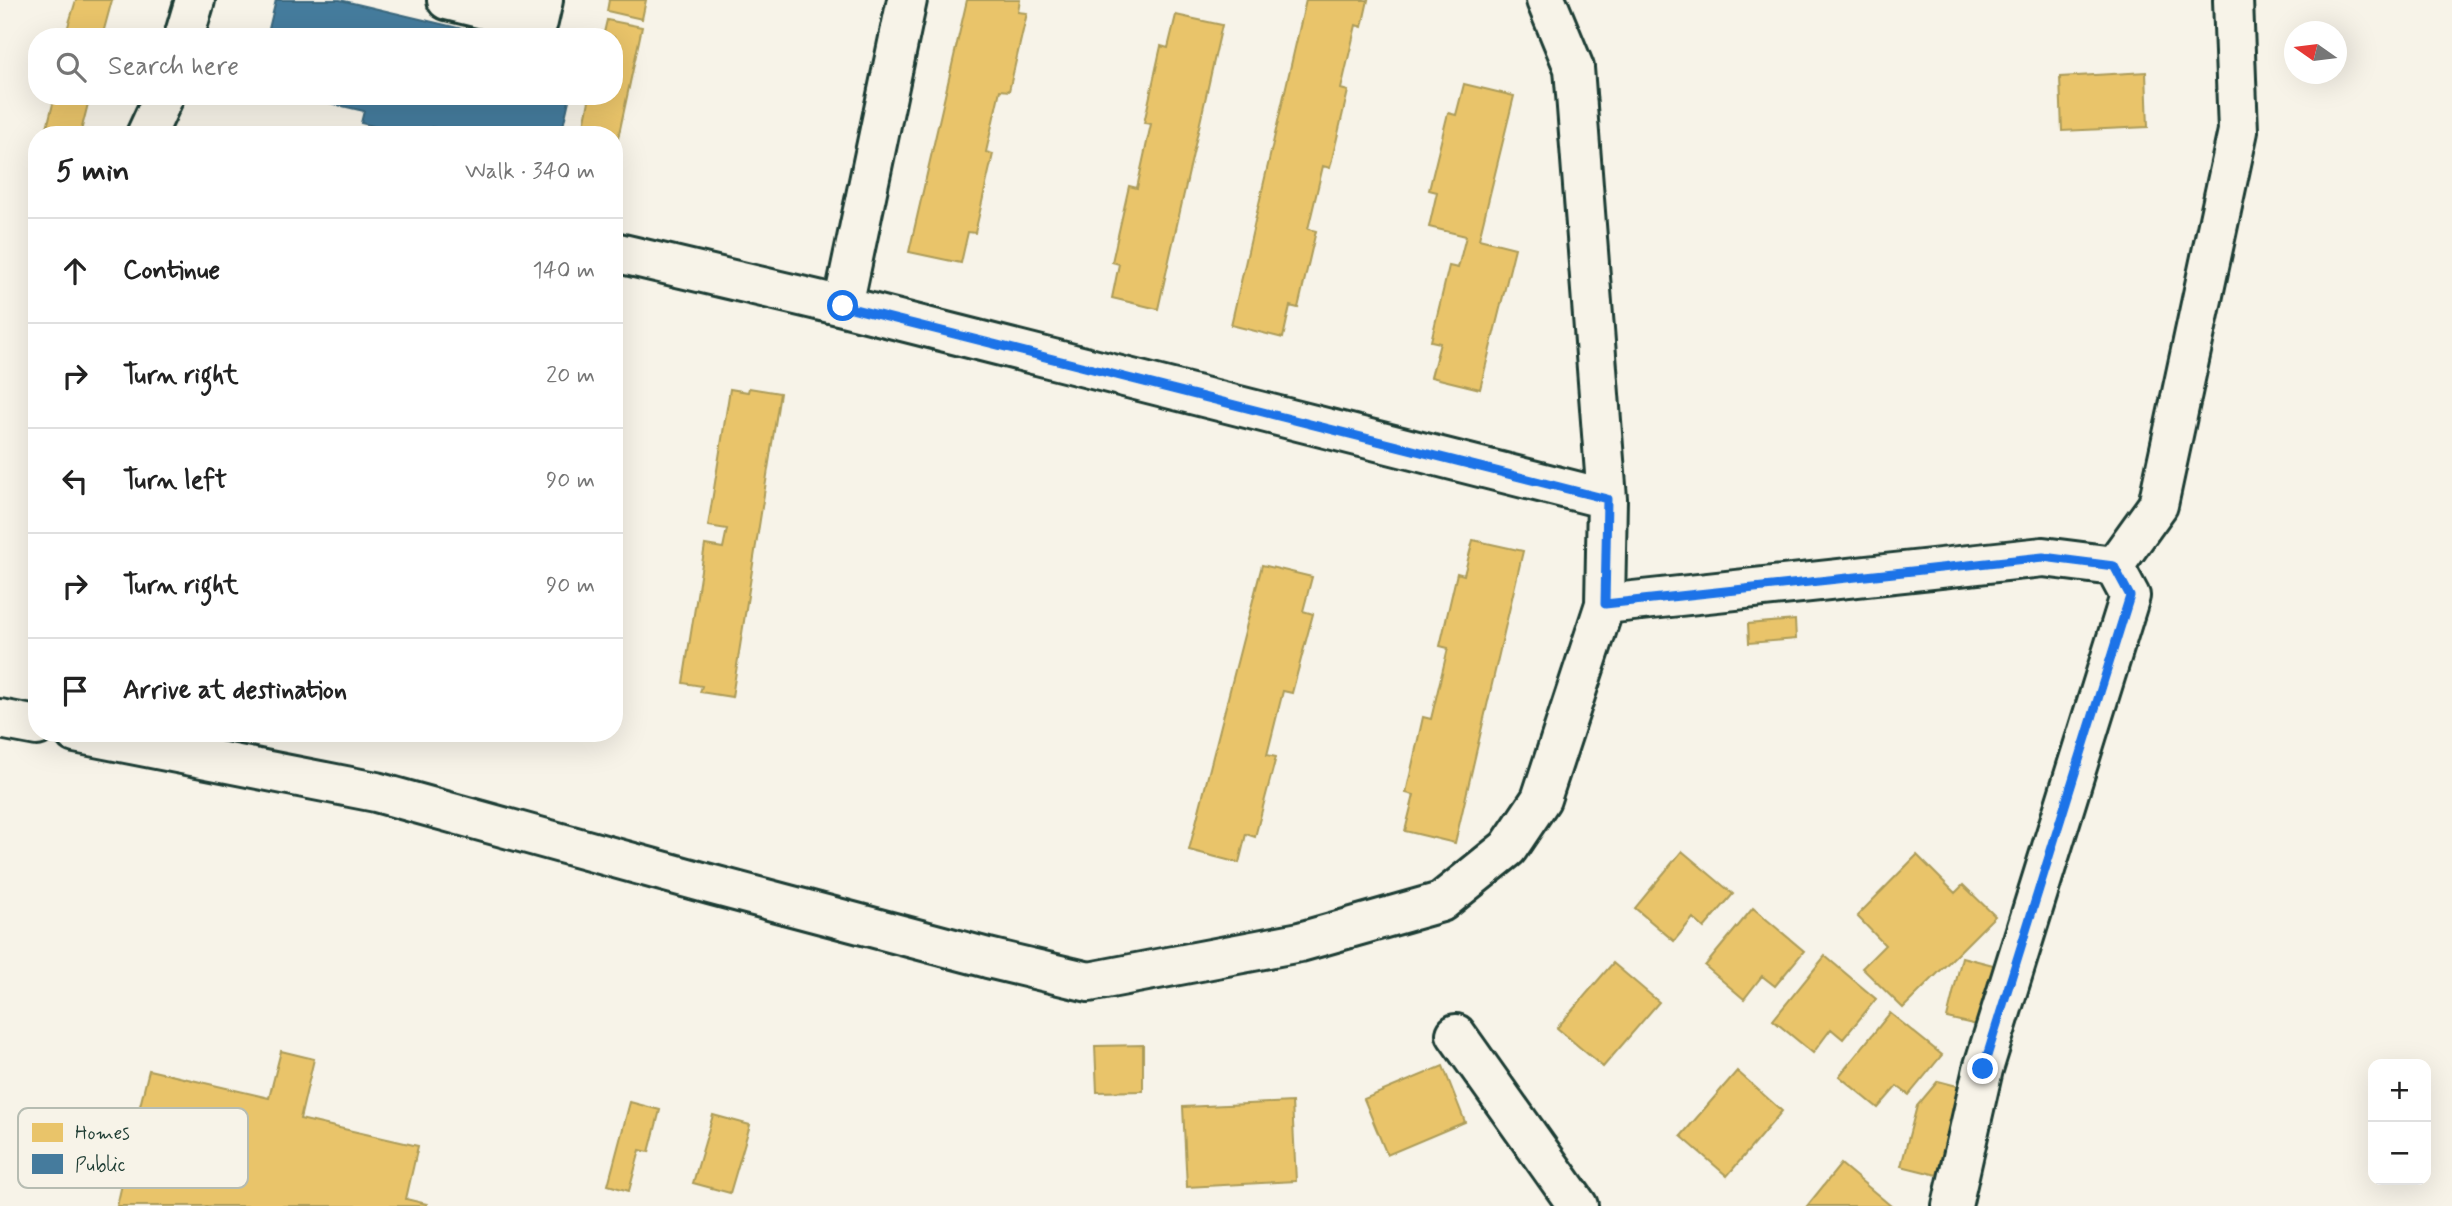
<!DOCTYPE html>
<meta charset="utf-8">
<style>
:root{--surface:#fff;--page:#f2f2f2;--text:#222;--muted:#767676;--line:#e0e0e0}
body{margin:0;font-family:Mynerve,sans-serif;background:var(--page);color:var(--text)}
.controls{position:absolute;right:21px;bottom:21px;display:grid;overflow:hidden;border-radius:14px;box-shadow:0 7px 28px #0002}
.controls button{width:63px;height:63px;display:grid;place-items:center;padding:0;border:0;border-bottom:2px solid var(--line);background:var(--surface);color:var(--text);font:35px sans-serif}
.compass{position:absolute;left:2284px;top:21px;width:63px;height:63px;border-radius:50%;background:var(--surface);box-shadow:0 7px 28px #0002;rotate:284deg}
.stop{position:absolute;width:21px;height:21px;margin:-16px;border:5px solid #1a73e8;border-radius:50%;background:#fff}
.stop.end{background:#1a73e8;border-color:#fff;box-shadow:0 2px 7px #0008}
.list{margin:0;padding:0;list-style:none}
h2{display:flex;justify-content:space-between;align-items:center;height:91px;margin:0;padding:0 28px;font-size:30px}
h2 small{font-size:23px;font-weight:400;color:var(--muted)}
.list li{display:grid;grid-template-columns:46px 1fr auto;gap:21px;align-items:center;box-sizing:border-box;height:105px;padding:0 28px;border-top:2px solid var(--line)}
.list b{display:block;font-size:26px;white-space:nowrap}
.list em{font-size:23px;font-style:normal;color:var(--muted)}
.icon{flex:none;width:38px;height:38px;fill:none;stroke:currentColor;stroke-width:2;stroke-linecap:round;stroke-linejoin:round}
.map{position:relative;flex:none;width:2452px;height:1206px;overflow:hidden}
.search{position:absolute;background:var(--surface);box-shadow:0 7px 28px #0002;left:28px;top:28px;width:595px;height:77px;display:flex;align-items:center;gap:18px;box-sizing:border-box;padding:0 24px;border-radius:28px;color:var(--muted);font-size:26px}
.panel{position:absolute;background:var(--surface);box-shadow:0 7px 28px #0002;left:28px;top:126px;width:595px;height:616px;border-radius:28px}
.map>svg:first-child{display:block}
.homes{fill:#e9c46a;stroke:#ac9c5a;stroke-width:2}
.public{fill:#457b9d;stroke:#3a687e;stroke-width:2}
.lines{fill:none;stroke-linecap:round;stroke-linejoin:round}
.minor-casing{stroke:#1f3d34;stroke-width:44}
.minor{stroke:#f7f3e8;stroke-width:38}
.route{stroke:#1a73e8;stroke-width:9}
.key{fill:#f7f3e8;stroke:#b6bcb2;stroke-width:2}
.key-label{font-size:19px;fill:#1f3d34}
</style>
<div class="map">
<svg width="2452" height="1206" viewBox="0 0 2452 1206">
<rect width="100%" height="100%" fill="#f7f3e8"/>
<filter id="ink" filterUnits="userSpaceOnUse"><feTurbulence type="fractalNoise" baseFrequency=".0143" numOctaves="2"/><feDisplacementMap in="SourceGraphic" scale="14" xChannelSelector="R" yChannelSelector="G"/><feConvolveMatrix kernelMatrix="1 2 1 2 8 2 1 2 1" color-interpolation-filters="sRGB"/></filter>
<g filter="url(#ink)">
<path class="homes" d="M76 0H112L102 37H80L66 33Z
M609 0H646L642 19 607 11Z
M967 0H1020L1018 12 1027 13 1009 91 1000 90 986 152 993 154 975 233 968 232 961 263 909 252Z
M1306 0H1368L1362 27 1356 25 1341 89 1348 91 1330 168 1323 166 1308 229 1316 231 1298 308 1290 306 1283 338 1231 325Z
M1176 15 1222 25 1158 309 1112 298 1119 264 1112 262 1129 186 1137 188 1151 124 1144 123 1161 46 1168 48Z
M607 20 642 27 614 157V135H582L590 96H614V37H603Z
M2146 72 2148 127 2062 131 2060 77Z
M1464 84 1514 96 1479 239 1515 248 1480 389 1431 377 1440 343 1431 341 1449 266 1458 268 1466 236 1429 227 1437 192 1429 190 1448 113 1456 115Z
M55 96H90L80 135H45Z
M749 388 780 393 732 697 700 692 702 686 683 683 705 545 723 548 727 529 708 526 730 389 748 392Z
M1473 540 1523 551 1455 843 1405 831 1414 795 1406 793 1423 717 1431 719 1448 648 1440 646 1457 573 1464 575Z
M1262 565 1312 577 1303 611 1313 614 1292 693 1283 691 1267 755 1276 757 1255 837 1246 834 1239 863 1189 850Z
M1795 620 1796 639 1749 643 1748 624Z
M1682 851 1733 894 1704 928 1693 918 1674 941 1635 908Z
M1917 855 1955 893 1963 885 1995 916 1903 1008 1862 968 1885 945 1857 916Z
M1753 908 1804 951 1775 986 1762 976 1744 999 1705 966Z
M1825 956 1876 999 1843 1039 1831 1029 1813 1053 1773 1020Z
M1962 957 2001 967 1986 1027 1947 1018Z
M1613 963 1659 1002 1603 1067 1557 1028Z
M1890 1013 1942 1055 1909 1095 1897 1086 1878 1108 1839 1076Z
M1143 1045V1091L1097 1092 1095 1046Z
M281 1051 314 1059 300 1119 418 1146 406 1199 427 1204V1206H117L126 1167 102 1162 111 1124 134 1130 149 1070 269 1098Z
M1443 1066 1465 1122 1387 1155 1364 1099Z
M1737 1071 1782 1111 1727 1176 1681 1136Z
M1938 1081 1961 1087 1937 1175 1901 1166 1917 1106Z
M630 1102 660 1110 649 1152 640 1150 629 1191 608 1185Z
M1292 1102 1296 1181 1187 1187 1183 1107Z
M713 1115 750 1125 730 1193 693 1183Z
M1841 1164 1891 1206H1807Z"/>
<path class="public" d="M276 0H340L496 37H267Z
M299 96H570L561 135H465L432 127 430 135H411L361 123 364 111Z"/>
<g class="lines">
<defs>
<path id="minor" d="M447 0 538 22 543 0
M184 37 195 0
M146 135 164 96
M614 252 843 306 1607 499
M843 306 907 0
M2114 566 2158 505 2238 131 2233 0
M1605 604 2043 557 2114 566 2130 596 1983 1069 1952 1206
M0 719 37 726
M75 733 376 792 713 885 988 958 1089 982 1300 942 1441 902 1508 848 1541 799 1605 604 1607 499 1574 68 1546 0
M1456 1034 1578 1206"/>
</defs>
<use href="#minor" class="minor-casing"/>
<use href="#minor" class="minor"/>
</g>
</g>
<g class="lines" filter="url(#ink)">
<path class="route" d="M843 306 1607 499 1605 604 2043 557 2114 566 2130 596 1983 1069"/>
</g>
<rect x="18" y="1108" width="230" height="80" rx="10" class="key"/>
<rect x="32" y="1123" width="31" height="19" fill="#e9c46a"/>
<rect x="32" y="1154" width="31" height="20" fill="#457b9d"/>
<g class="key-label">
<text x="75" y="1139">Homes</text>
<text x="75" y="1171">Public</text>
</g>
</svg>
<div class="controls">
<button>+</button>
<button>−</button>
</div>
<svg class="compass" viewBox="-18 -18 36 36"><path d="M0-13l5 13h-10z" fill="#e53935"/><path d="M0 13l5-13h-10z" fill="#767676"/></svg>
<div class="stop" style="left:843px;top:306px"></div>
<div class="stop end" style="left:1983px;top:1069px"></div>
<div class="search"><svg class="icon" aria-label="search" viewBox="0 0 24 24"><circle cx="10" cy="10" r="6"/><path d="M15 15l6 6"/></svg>Search here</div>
<section class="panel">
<h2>5 min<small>Walk · 340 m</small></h2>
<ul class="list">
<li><svg class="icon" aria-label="ahead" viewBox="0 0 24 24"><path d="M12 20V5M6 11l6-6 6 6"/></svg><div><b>Continue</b></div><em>140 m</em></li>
<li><svg class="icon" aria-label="right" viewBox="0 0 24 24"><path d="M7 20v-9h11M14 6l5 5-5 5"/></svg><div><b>Turn right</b></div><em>20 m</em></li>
<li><svg class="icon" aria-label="left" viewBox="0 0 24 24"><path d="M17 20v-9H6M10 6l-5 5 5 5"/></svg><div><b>Turn left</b></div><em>90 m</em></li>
<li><svg class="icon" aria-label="right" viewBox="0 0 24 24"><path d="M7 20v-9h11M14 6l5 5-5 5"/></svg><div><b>Turn right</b></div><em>90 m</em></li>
<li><svg class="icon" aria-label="arrive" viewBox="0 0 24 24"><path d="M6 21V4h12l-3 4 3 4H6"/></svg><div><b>Arrive at destination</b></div></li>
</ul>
</section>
</div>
